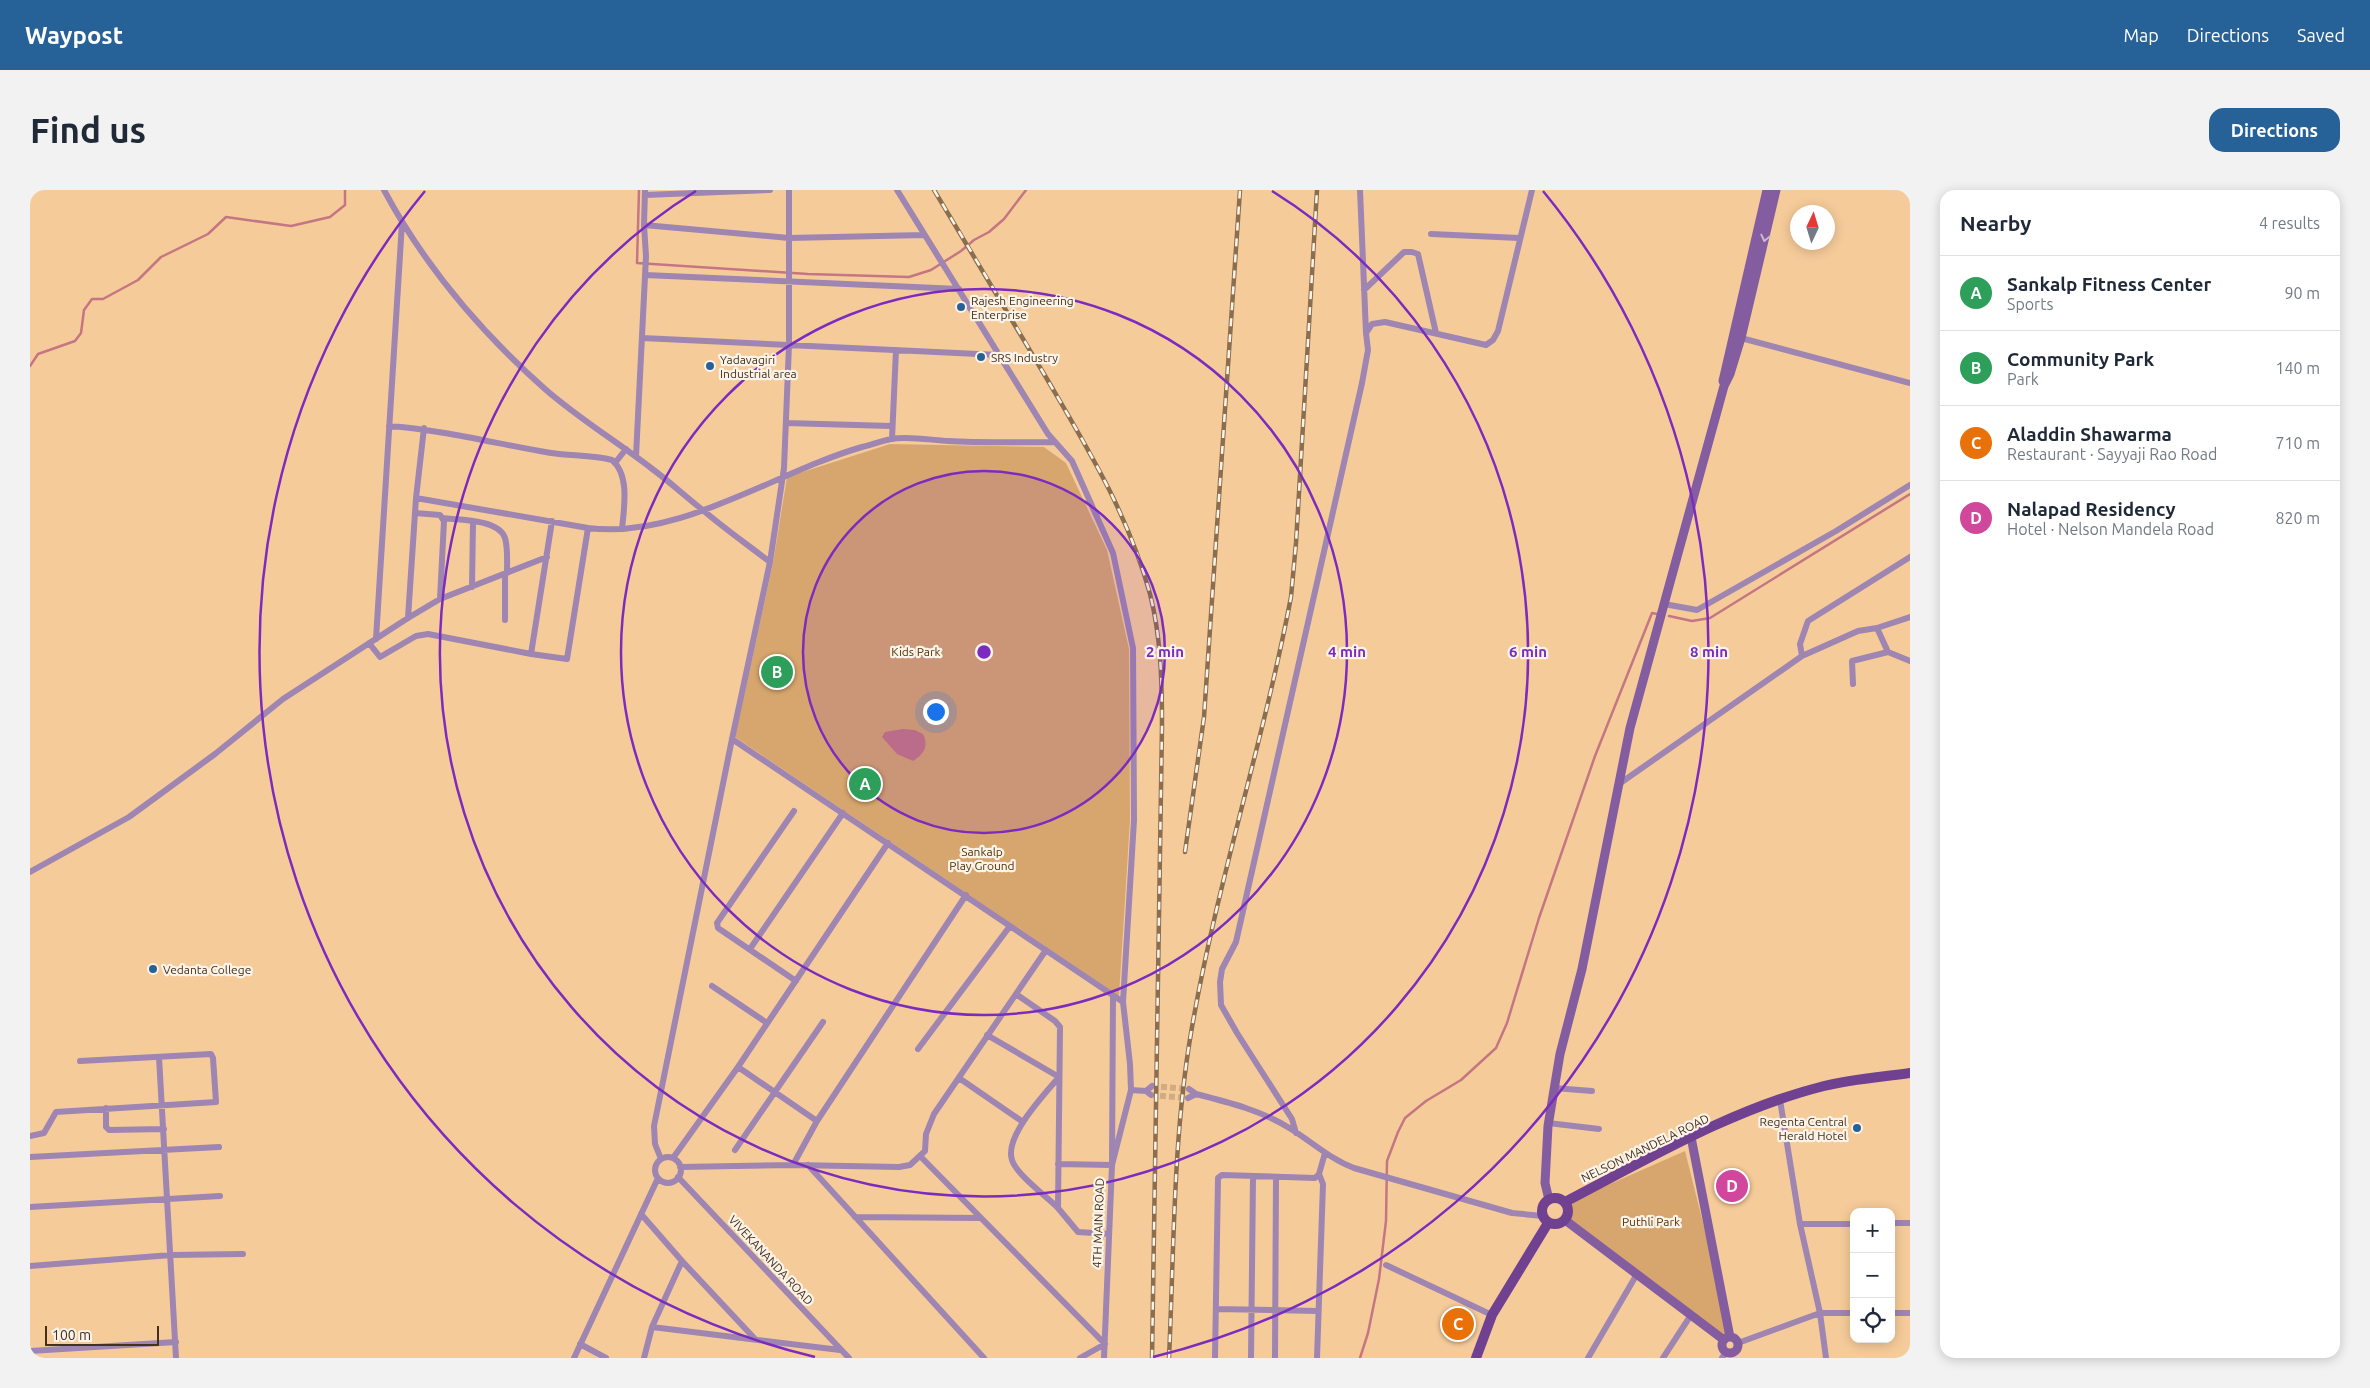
<!DOCTYPE html>
<meta charset="utf-8">
<style>
:root{--surface:#fff;--page:#f2f2f3;--text:#1f2937;--muted:#747a83;--line:#e0e1e3;--accent:#266198}
body{margin:0;font-family:Ubuntu,sans-serif;background:var(--page);color:var(--text)}
.controls{position:absolute;right:15px;bottom:15px;display:grid;overflow:hidden;border-radius:10px;box-shadow:0 2px 12px #0003}
.controls button{width:45px;height:45px;display:grid;place-items:center;padding:0;border:0;border-bottom:1px solid var(--line);background:var(--surface);color:var(--text);font:25px sans-serif}
.compass{position:absolute;left:1760px;top:15px;width:45px;height:45px;border-radius:50%;background:var(--surface);box-shadow:0 2px 12px #0003;rotate:4deg}
.scale{position:absolute;left:15px;bottom:12px;width:114px;box-sizing:border-box;padding-left:5px;border:2px solid #42311d;border-top:0;font-size:14px;line-height:18px;white-space:nowrap;color:#42311d;-webkit-text-stroke:4px #fcf3e9;paint-order:stroke}
.you{position:absolute;left:905px;top:521px;width:18px;height:18px;margin:-12px;border:4px solid #fff;border-radius:50%;background:#1a73e8;box-shadow:0 0 0 8px #1a73e833}
.badge{display:grid;place-items:center;width:32px;height:32px;border-radius:50%;background:var(--accent);color:#fff;font-size:16px;font-weight:700}
.pin{position:absolute;translate:-50% -50%;border:2px solid #fff;box-shadow:0 1px 5px #0006}
.list{margin:0;padding:0;list-style:none}
h2{display:flex;justify-content:space-between;align-items:center;height:65px;margin:0;padding:0 20px;font-size:21px}
h2 small{font-size:16px;font-weight:400;color:var(--muted)}
.list li{display:grid;grid-template-columns:32px 1fr auto;gap:15px;align-items:center;box-sizing:border-box;height:75px;padding:0 20px;border-top:1px solid var(--line)}
.list b{display:block;font-size:19px;white-space:nowrap}
.list p{margin:0;font-size:16px;white-space:nowrap;color:var(--muted)}
.list em{font-size:16px;font-style:normal;color:var(--muted)}
.icon{flex:none;width:28px;height:28px;fill:none;stroke:currentColor;stroke-width:2;stroke-linecap:round;stroke-linejoin:round}
.map{position:relative;flex:none;width:1880px;height:1168px;overflow:hidden;border-radius:15px}
header{display:flex;align-items:center;gap:30px;box-sizing:border-box;height:70px;padding:0 25px;background:var(--accent);color:#fff}
header strong{font-size:24px}
nav{display:flex;gap:28px;margin-inline-start:auto;font-size:18px}
.intro{display:flex;align-items:center;justify-content:space-between;box-sizing:border-box;height:120px;padding:0 30px}
h1{margin:0;font-size:35px}
.button{padding:12px 22px;border-radius:15px;background:var(--accent);color:#fff;font-size:18px;font-weight:700}
main{display:flex;gap:30px;padding:0 30px}
aside{flex:1;background:var(--surface);border-radius:15px;box-shadow:0 2px 12px #0003}
.map>svg:first-child{display:block}
.green{fill:#d7a66e}
.water{fill:#c47683}
.lines{fill:none;stroke-linecap:round;stroke-linejoin:round}
.stream{stroke:#c47683;stroke-width:2.5}
.street-tunnel{stroke:#d2ac81;stroke-width:6;stroke-dasharray:6 3;stroke-linecap:butt}
.street{stroke:#9e85b2;stroke-width:6}
.secondary{stroke:#835da0;stroke-width:9}
.primary{stroke:#704091;stroke-width:10}
.rail-casing{stroke:#8a6e4f;stroke-width:4.5}
.rail{stroke:#fcf3e9;stroke-width:2.5;stroke-dasharray:8;stroke-linecap:butt}
.oneway{stroke:#ccb7cc}
.ring{fill:none;stroke:#7b2cbf;stroke-width:2.5}
.poi-dot{fill:#266198;stroke:#fcf3e9;stroke-width:2}
.labels{text-anchor:middle;dominant-baseline:central;stroke-width:4.5;stroke-linejoin:round;paint-order:stroke}
.poi-label{font-size:12px;fill:#42311d;stroke:#fcf3e9;text-anchor:start}
.park-label{font-size:12px;fill:#533100;stroke:#fcf3e9}
.street-label{font-size:12px;fill:#42311d;stroke:#fcf3e9}
.centre{fill:#7b2cbf;stroke:#fcf3e9;stroke-width:2.5}
.ring-label{font-size:15px;text-anchor:middle;font-weight:bold;fill:#7b2cbf;stroke:#fcf3e9;stroke-width:4.5;stroke-linejoin:round;paint-order:stroke}
</style>
<header>
<strong>Waypost</strong>
<nav><a>Map</a><a>Directions</a><a>Saved</a></nav>
</header>
<div class="intro"><h1>Find us</h1><a class="button">Directions</a></div>
<main>
<div class="map">
<svg width="1880" height="1168" viewBox="0 0 1880 1168">
<rect width="100%" height="100%" fill="#f6cb9a"/>
<path class="green" d="M860 254 1014 257 1036 273 1077 360 1099 459 1100 630 1089 806 705 547 743 373 757 287Z
M1655 961 1701 1145 1694 1149 1538 1028 1539 1020 1537 1013Z"/>
<path class="water" d="M873 539 885 540 893 544C899 556 894 564 883 571L867 564 852 547 855 542Z"/>
<g class="lines">
<path class="stream" d="M609 0 607 73 778 84 879 87 901 80 931 61 944 50 959 42 974 29 996 0
M0 176 8 164 45 151 51 143 54 120 62 109H73L108 90 131 67 178 44 196 27 261 36 300 27 315 15V0
M1639 426 1662 431 1680 428 1880 304
M1330 1168 1338 1143 1349 1089 1356 1031 1357 971 1368 942 1375 928 1396 911 1431 890 1466 858 1477 833 1509 728 1565 566 1622 423 1627 424"/>
<path class="street-tunnel" d="M1122 896 1159 899
M1121 905 1158 908"/>
<path class="street" d="M354 0C394 75 452 143 515 199 548 228 586 251 621 278 640 292 656 307 674 321 695 339 718 355 740 372
M867 0 1018 244 1042 271 1083 363 1103 458 1104 630 1093 812
M1330 0 1336 143
M615 5 740 0
M614 35 759 48 894 45
M1401 44 1489 48
M615 85 929 99
M1334 100 1374 62H1382L1388 64 1406 143
M612 148 969 165
M1711 148 1880 193
M756 233 861 236
M359 236C413 240 467 254 521 263 541 266 563 265 582 270 600 285 594 318 592 339
M862 249 866 160
M606 266 616 66 614 35 615 0
M585 273 596 259
M386 308 558 338C650 350 745 282 832 257 841 255 851 251 861 249 878 246 900 250 918 251 953 253 988 252 1024 252
M385 323 410 325 414 331 410 409
M413 328C429 330 469 329 475 348 478 358 477 372 477 383
M442 397 443 331
M1634 414 1667 420 1806 341 1880 295
M378 428 386 308 394 238
M475 430V384
M1847 438 1858 462
M346 449 372 33
M339 453 350 467 386 446 398 444 501 464 537 469 558 338
M501 464 522 331
M1772 466 1770 454 1778 431 1880 367
M1823 494 1822 471 1858 462 1880 471
M702 549 1093 812 1100 874 1101 900 1116 901 1121 905
M1589 594 1772 466 1828 441 1847 438 1880 427
M764 621 687 733 688 738 766 791
M0 682 99 627 185 564 253 509 378 428 410 409 517 367
M720 759 813 623
M682 796 737 833
M986 804 1025 831 1030 837 1028 1018 1048 1042 1079 1044
M957 845 1029 887C1015 904 974 946 982 970 986 984 1017 1007 1028 1018
M888 859 980 736
M129 867 146 1168
M708 877 787 931
M929 888 993 932
M1524 898 1562 901
M1159 899 1166 904C1198 912 1233 921 1261 939 1282 952 1300 969 1324 978L1482 1023 1513 1026
M1116 901 1122 896
M1158 908 1166 904
M1750 910 1770 1034 1790 1123 1796 1168
M76 918V937L79 940 134 939
M1518 933 1569 939
M1266 943 1262 929 1207 843 1191 815 1190 792 1192 779 1206 752 1332 193 1338 160 1336 143 1342 134 1355 132 1456 155 1463 150 1468 141 1502 0
M0 946 14 943 26 922 186 912 183 868 181 864 50 871
M705 960 793 832
M890 966 1075 1154 1050 1168
M0 967 189 957
M625 980a13 13 0 1 1 26 0a13 13 0 1 1-26 0Z
M643 968 708 877 858 653
M631 969 625 954 624 936 702 549 740 372 754 278 759 155V0
M1028 974 1082 975 1083 806
M763 975 787 931 936 705
M778 975 954 1168
M650 977 763 975 869 977 880 975 895 961 896 944 904 924 1016 760
M648 987 819 1168
M0 1017 190 1006
M611 1024 652 1071 725 1149
M825 1027 951 1028
M1861 1033H1880
M1770 1034H1824
M1356 1075 1462 1125
M0 1076 141 1065 213 1064
M1186 1119 1288 1121
M1861 1123H1880
M622 1137 810 1160
M1708 1153 1790 1123H1824
M550 1154 576 1168
M0 1161 146 1152
M544 1168 628 988
M614 1168 622 1137 652 1071
M1074 1168 1082 975 1101 900
M1185 1168 1188 988 1192 985 1285 988 1289 984 1295 963
M1221 1168 1223 987
M1245 1168 1246 988
M1287 1168 1293 994 1289 984
M1558 1168 1607 1084
M1633 1168 1661 1125
M1692 1168 1696 1162"/>
<path class="secondary" d="M1693 191 1737 0
M1661 947 1700 1147
M1519 1010 1515 993 1518 936 1530 864 1552 779 1600 538 1694 196 1700 184 1711 148 1746 0
M1535 1030 1694 1150
M1692 1155a8 8 0 1 1 16 0a8 8 0 1 1-16 0Z"/>
<path class="primary" d="M1512 1021a13 13 0 1 1 26 0a13 13 0 1 1-26 0Z
M1535 1012C1618 969 1702 919 1794 896 1822 889 1852 887 1880 883
M1446 1168 1462 1125 1518 1033"/>
<defs>
<path id="rail" d="M904 0C942 63 980 126 1017 189 1058 259 1098 324 1120 404 1131 447 1132 491 1132 536L1122 1168
M1155 662 1174 527 1210 0
M1139 1168C1144 1061 1143 948 1161 843 1186 696 1233 554 1261 407L1266 353 1287 0"/>
</defs>
<use href="#rail" class="rail-casing"/>
<use href="#rail" class="rail"/>
</g>
<defs><path id="oneway-chevron" d="M-2-3.5L2.5 0L-2 3.5" fill="none" stroke-width="1.6" stroke-linecap="round" stroke-linejoin="round" transform="scale(1.25)"/></defs>
<use class="oneway" href="#oneway-chevron" transform="translate(1735 48) rotate(103)"/>
<circle cx="954" cy="462" r="181" fill="#7b2cbf" fill-opacity=".12"/>
<g class="ring">
<circle cx="954" cy="462" r="181"/>
<circle cx="954" cy="462" r="363"/>
<path d="M1242 1A544 544 0 1 1 666 1"/>
<path d="M785 1167A725 725 0 0 1 395 1M1513 1A725 725 0 0 1 1123 1167"/>
</g>
<g class="poi-dot">
<circle cx="931" cy="117" r="5"/>
<circle cx="951" cy="167" r="5"/>
<circle cx="680" cy="176" r="5"/>
<circle cx="123" cy="779" r="5"/>
<circle cx="1827" cy="938" r="5"/>
</g>
<g class="labels">
<g class="poi-label">
<text x="941" y="110">Rajesh Engineering<tspan x="941" dy="14">Enterprise</tspan></text>
<text x="961" y="167">SRS Industry</text>
<text x="690" y="169">Yadavagiri<tspan x="690" dy="14">Industrial area</tspan></text>
<text x="133" y="779">Vedanta College</text>
<text x="1817" y="931" text-anchor="end">Regenta Central<tspan x="1817" dy="14">Herald Hotel</tspan></text>
</g>
<g class="park-label">
<text x="886" y="461">Kids Park</text>
<text x="952" y="661">Sankalp<tspan x="952" dy="14">Play Ground</tspan></text>
<text x="1621" y="1031">Puthli Park</text>
</g>
<g class="street-label">
<text transform="translate(1615 958) rotate(-26)">NELSON MANDELA ROAD</text>
<text transform="translate(1068 1033) rotate(-88)">4TH MAIN ROAD</text>
<text transform="translate(741 1070) rotate(47)">VIVEKANANDA ROAD</text>
</g>
</g>
<circle cx="954" cy="462" r="8" class="centre"/>
<g class="ring-label">
<text x="1135" y="467">2 min</text>
<text x="1317" y="467">4 min</text>
<text x="1498" y="467">6 min</text>
<text x="1679" y="467">8 min</text>
</g>
</svg>
<div class="controls">
<button>+</button>
<button>−</button>
<button><svg class="icon" aria-label="locate" viewBox="0 0 24 24"><circle cx="12" cy="12" r="6"/><path d="M12 2v4M12 18v4M2 12h4M18 12h4"/></svg></button>
</div>
<svg class="compass" viewBox="-18 -18 36 36"><path d="M0-13l5 13h-10z" fill="#e53935"/><path d="M0 13l5-13h-10z" fill="#747a83"/></svg>
<div class="scale">100 m</div>
<div class="you"></div>
<div class="pin badge" style="left:835px;top:594px;background:#2e9e5b">A</div>
<div class="pin badge" style="left:747px;top:482px;background:#2e9e5b">B</div>
<div class="pin badge" style="left:1428px;top:1134px;background:#e8710a">C</div>
<div class="pin badge" style="left:1702px;top:996px;background:#d1479c">D</div>
</div>
<aside>
<h2>Nearby<small>4 results</small></h2>
<ul class="list">
<li><span class="badge" style="background:#2e9e5b">A</span><div><b>Sankalp Fitness Center</b><p>Sports</p></div><em>90 m</em></li>
<li><span class="badge" style="background:#2e9e5b">B</span><div><b>Community Park</b><p>Park</p></div><em>140 m</em></li>
<li><span class="badge" style="background:#e8710a">C</span><div><b>Aladdin Shawarma</b><p>Restaurant · Sayyaji Rao Road</p></div><em>710 m</em></li>
<li><span class="badge" style="background:#d1479c">D</span><div><b>Nalapad Residency</b><p>Hotel · Nelson Mandela Road</p></div><em>820 m</em></li>
</ul>
</aside>
</main>
